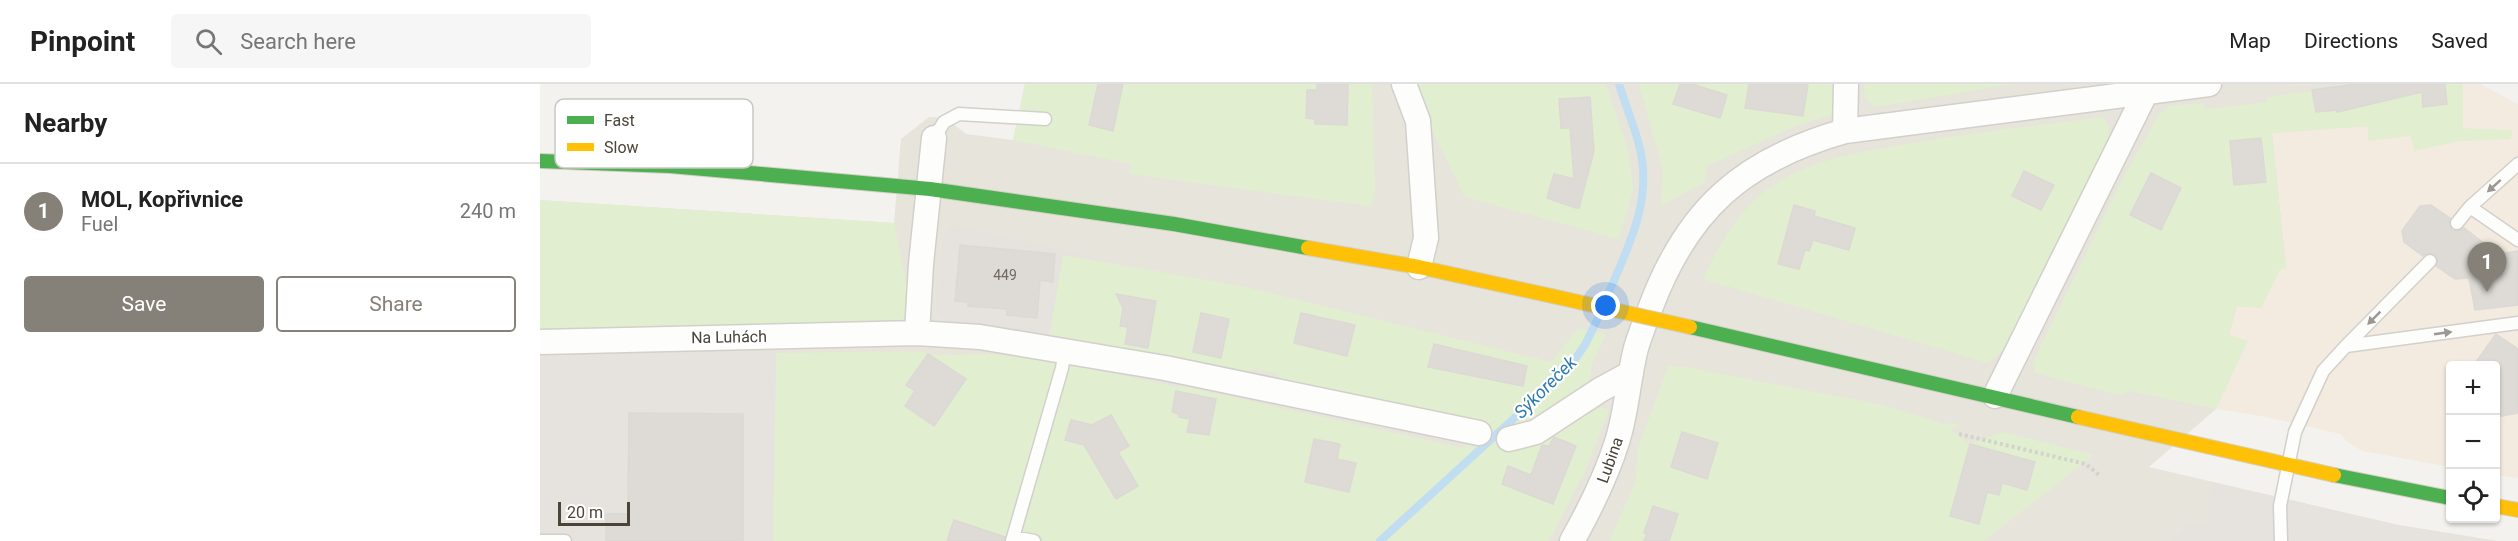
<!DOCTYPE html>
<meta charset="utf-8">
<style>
:root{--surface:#fff;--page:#f6f6f6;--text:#222;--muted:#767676;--line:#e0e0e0;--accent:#868178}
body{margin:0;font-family:Roboto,sans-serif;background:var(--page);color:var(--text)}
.controls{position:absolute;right:18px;bottom:18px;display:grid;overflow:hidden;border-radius:6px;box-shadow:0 2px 4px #0004}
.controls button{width:54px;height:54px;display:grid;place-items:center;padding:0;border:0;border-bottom:2px solid var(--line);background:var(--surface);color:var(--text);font:30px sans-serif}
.scale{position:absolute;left:18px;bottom:15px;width:72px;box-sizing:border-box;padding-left:6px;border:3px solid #4b4439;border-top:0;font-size:16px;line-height:21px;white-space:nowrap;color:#4b4439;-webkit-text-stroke:4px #fff;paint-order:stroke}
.you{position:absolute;left:1066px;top:222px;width:21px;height:21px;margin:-15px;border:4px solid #fff;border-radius:50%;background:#1a73e8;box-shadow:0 0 0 9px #1a73e833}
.badge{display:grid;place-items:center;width:39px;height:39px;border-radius:50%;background:var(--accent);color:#fff;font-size:20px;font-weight:700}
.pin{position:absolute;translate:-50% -50px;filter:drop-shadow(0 2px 3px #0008)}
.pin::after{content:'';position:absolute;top:32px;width:21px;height:18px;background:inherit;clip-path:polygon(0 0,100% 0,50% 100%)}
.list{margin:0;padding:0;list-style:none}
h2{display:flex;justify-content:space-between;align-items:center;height:78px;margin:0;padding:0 24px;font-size:26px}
h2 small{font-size:20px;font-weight:400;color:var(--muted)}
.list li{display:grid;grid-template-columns:39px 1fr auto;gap:18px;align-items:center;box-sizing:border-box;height:96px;padding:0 24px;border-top:2px solid var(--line)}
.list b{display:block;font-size:22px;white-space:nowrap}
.list p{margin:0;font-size:20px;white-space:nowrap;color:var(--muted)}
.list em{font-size:20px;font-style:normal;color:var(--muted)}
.actions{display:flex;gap:12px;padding:18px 24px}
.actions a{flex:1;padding:14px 0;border:2px solid var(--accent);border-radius:6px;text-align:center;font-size:21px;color:var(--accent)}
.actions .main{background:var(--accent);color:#fff}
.icon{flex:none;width:33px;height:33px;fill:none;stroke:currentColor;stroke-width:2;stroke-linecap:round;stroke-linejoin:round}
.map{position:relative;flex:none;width:1978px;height:457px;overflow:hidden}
header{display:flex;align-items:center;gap:36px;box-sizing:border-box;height:84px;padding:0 30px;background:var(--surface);border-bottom:2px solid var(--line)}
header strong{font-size:28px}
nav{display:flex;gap:33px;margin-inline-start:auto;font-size:21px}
.search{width:420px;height:54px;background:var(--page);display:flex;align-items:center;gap:15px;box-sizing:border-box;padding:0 21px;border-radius:6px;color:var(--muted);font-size:22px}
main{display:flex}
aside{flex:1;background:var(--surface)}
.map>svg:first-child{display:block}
.residential{fill:#e7e4dc}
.commercial{fill:#f3ebdf}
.industrial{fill:#e6e2de}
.green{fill:#e1eecf}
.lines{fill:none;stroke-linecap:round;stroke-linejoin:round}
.stream{stroke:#c0ddf1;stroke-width:8}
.building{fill:#dedbd6;stroke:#dcd9d4;stroke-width:1.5}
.lane-casing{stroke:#d2d0cb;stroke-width:15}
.street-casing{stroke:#d2d0cb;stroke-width:27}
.fast-casing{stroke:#d3cfc5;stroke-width:16}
.slow-casing{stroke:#d3cfc5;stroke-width:16}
.path{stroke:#d3d2cc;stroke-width:4;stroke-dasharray:3 3;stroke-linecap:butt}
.lane{stroke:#fdfdfc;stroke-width:12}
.street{stroke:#fdfdfc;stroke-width:24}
.fast{stroke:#4caf50;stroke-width:14}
.slow{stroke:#ffc107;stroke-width:14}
.slow-bridge-casing{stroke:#d3cfc5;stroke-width:16;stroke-linecap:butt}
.slow-bridge{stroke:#ffc107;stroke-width:14}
.oneway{fill:#9b9791}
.labels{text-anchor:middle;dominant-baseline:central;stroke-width:4.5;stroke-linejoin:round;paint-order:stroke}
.number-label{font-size:14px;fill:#706a61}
.street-label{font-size:16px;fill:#4b4439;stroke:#fff}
.water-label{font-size:18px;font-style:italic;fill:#2e7ab2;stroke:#fff}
.key{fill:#fff;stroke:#c9c7c4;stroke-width:1.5}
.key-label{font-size:16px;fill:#4b4439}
</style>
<header>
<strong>Pinpoint</strong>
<div class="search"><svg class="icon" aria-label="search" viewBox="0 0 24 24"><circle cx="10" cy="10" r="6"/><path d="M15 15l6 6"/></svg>Search here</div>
<nav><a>Map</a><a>Directions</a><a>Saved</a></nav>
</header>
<main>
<aside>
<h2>Nearby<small></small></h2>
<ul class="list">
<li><span class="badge">1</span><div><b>MOL, Kopřivnice</b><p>Fuel</p></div><em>240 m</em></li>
</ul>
<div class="actions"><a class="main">Save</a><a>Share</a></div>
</aside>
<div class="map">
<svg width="1978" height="457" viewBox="0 0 1978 457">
<rect width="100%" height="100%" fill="#f4f2ee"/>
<path class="residential" d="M485 0H1923L1708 257 1676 325 1609 383 1858 441 1957 457H0V116L354 139 361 55 389 33 406 34 426 50 473 56Z"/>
<path class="commercial" d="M1923 0H1941L1978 20V394L1956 391V282H1910V383L1822 367 1809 359 1800 350 1726 333 1676 325 1708 258 1689 251 1697 222 1721 224 1740 185 1746 184 1732 49 1829 42 1871 52 1874 67 1921 57 1971 54V46L1923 44Z"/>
<path class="industrial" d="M407 142 421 143 576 179 523 171 509 253 406 245 400 231H395L403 158Z
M0 268 236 269 233 457H0Z
M1672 398 1858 441 1957 457H1631L1647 440 1666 442Z"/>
<path class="green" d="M485 0H832L835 108 831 122 589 90 591 80 473 56Z
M875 0H1066L1088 66 1093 105 1079 155 925 113 882 26Z
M1099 0H1302L1297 31C1250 38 1211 66 1167 81L1165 98 1121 122 1123 87Z
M1325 0H1472L1335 23 1324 13Z
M1822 0H1923V44L1972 46 1971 55 1921 57 1874 67 1871 52 1828 57V42L1732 49 1746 184 1740 186 1721 224 1697 222 1689 251 1708 257 1676 325 1590 307 1579 311 1495 289 1493 280 1502 259 1582 96 1618 32 1628 22 1664 19V25L1727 18V13Z
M1563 33 1569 43 1568 57 1465 264 1448 279 1163 195C1178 164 1195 131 1223 109 1265 75 1321 68 1373 59 1436 48 1500 41 1563 33Z
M0 116 354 139 371 222 356 245 236 249 0 246Z
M523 171 706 203 1011 278 1039 244 1066 250 1052 280 1049 298 1000 339 971 350 949 345 956 336 950 341 931 338 741 297 736 289 715 285 706 289 509 253Z
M378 267C404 275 434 268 460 271 520 278 578 290 637 303L642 302 923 364 935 354 967 359 1011 349 1062 323 1069 326 1045 387 1009 457H233L236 269Z
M1128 282 1146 283 1343 321 1408 341 1409 339 1420 341 1411 346 1430 360 1463 348 1554 371 1444 457H1069L1095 399 1098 364Z"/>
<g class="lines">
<path class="stream" d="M1066 215C1087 165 1114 117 1099 61 1094 41 1085 20 1079 0
M840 457 1028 285 1045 261 1059 232"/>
</g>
<path class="building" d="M558 0H583L573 47 549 41Z
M777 0H808L807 41 775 40V35L766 34 767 6H777Z
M1140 0H1152L1187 11 1180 34 1133 20Z
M1209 0H1268L1263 32 1205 24Z
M1817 0H1905L1907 20 1883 23 1882 8 1797 28V26L1776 28 1772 6Z
M1050 13 1054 67 1039 124H1036L1007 114 1014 90 1034 95 1030 44H1021L1019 15Z
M1721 54 1726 98 1694 101 1690 57Z
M1484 87 1514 101 1501 126 1472 112Z
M1611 89 1641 104 1621 146 1590 131Z
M1254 121 1275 127 1274 132 1315 144 1309 166 1273 156 1269 167 1265 166 1259 185 1238 180Z
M1891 121 1910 134 1909 141 1912 146 1919 147 1924 144 1942 158 1945 172 1978 167V221L1935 226 1929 194 1915 195 1896 182 1898 175 1895 171 1888 169 1883 172 1864 158 1862 147 1880 122Z
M420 161 515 170 513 198 500 196 497 234 467 231V225L428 222V218L415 217Z
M576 210 616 217 608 264 585 260 588 243 580 242 583 224Z
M661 229 689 235 681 274 653 268Z
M761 229 815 241 807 272 754 259Z
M1956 250 1978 265V329L1956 333V282H1933Z
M894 260 987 282 983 302 888 283Z
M388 270 426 295 394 342 365 322 375 307 366 301Z
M636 307 676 315 669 351 647 348 650 335 639 333V330L632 328Z
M89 329 203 330V457H66V430H88Z
M571 331 589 362 578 368 598 402 576 415 544 361 525 356 531 336 552 341Z
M1142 348 1178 359 1167 395 1131 383Z
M1014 353 1036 362 1013 420 962 400 968 382 991 391 1002 361 1009 362Z
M774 355 800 360 797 375 816 379 809 408 765 398Z
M1430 360 1495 378 1487 406 1462 399 1459 411 1447 408 1439 440 1410 432Z
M1113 422 1138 430 1129 457H1104L1107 450 1104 449Z
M414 436 465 453 464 457H407Z"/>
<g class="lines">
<defs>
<path id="lane" d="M394 54 404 38 419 30 505 35
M1930 123 1978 80
M1917 139 1930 123 1978 156
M1806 262 1890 177
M474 453 494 457
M0 457H25
M472 457 522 284 525 266
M1741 457 1740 422 1755 348 1783 287 1806 262 1978 239"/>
<path id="street" d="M864 0 878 37 886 154 879 183
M1305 47 1306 0
M377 249 381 180 394 54
M0 258 377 249 440 253 625 284 939 349
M1455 312 1606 8
M969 355 996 348 1060 306 1091 289
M1032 457C1050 425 1066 393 1077 358 1087 327 1088 295 1096 264 1100 251 1105 238 1110 225 1147 125 1203 76 1305 47L1669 0"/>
<path id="fast" d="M0 77 130 82 390 105 634 140 768 164
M1150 243 1538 333
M1794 391 1910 414"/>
<path id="slow" d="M768 164 879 183 1012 212
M1538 333 1794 391
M1956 422 1978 426"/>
</defs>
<use href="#lane" class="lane-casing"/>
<use href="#street" class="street-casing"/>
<use href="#fast" class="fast-casing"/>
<use href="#slow" class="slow-casing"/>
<path class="path" d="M1419 350 1546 380 1559 391"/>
<use href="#lane" class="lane"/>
<use href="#street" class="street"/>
<use href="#fast" class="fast"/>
<use href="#slow" class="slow"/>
<defs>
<path id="slow-bridge" d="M1012 212 1150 243"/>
</defs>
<use href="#slow-bridge" class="slow-bridge-casing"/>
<use href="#slow-bridge" class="slow-bridge"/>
</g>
<defs><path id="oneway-solid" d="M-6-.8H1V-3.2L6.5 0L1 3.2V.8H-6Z" transform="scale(1.5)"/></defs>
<g class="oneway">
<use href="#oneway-solid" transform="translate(1954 102) rotate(138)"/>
<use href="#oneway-solid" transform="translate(1834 234) rotate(135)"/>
<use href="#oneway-solid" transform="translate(1903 249) rotate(-8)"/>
</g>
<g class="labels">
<g class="number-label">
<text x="465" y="191">449</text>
</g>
<g class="street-label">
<text transform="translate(189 253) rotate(-1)">Na Luhách</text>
<text transform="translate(1070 376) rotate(-70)">Lubina</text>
</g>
<g class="water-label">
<text transform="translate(1005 303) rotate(-45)">Sýkoreček</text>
</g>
</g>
<rect x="15" y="15" width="198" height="69" rx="9" class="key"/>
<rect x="27" y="32" width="27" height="8" fill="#4caf50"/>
<rect x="27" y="59" width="27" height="8" fill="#ffc107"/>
<g class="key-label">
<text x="64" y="42">Fast</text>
<text x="64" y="69">Slow</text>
</g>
</svg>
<div class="controls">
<button>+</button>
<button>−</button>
<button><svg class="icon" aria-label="locate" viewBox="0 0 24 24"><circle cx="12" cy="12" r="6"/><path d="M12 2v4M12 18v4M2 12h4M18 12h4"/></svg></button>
</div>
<div class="scale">20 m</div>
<div class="you"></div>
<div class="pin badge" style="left:1947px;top:208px">1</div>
</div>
</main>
